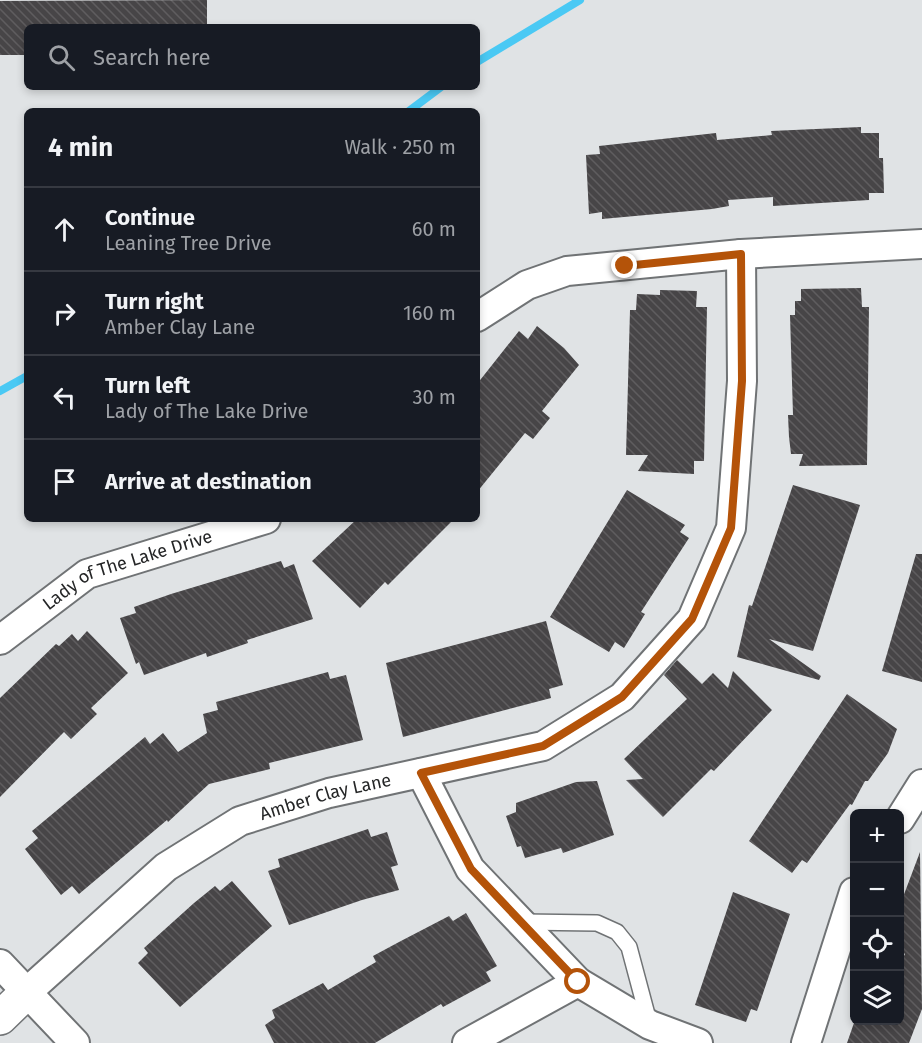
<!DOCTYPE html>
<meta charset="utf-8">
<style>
:root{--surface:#171b24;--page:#242831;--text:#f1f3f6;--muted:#9ea1a6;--line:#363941}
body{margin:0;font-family:"Fira Sans",sans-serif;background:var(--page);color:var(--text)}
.controls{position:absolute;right:18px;bottom:18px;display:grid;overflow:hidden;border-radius:9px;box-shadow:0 3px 9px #0003}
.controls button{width:54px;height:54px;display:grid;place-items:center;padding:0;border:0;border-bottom:2px solid var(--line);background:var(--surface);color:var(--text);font:30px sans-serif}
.stop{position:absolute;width:18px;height:18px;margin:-14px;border:4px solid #b45309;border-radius:50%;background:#fff}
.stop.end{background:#b45309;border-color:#fff;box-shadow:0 2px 6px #0008}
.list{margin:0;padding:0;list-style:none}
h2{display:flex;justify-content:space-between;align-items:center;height:78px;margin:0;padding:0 24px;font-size:26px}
h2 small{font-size:20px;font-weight:400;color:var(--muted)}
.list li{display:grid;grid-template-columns:39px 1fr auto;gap:18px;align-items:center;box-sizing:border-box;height:84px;padding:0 24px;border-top:2px solid var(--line)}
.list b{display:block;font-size:22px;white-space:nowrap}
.list p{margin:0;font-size:20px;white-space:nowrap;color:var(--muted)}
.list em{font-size:20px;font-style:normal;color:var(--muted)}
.icon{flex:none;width:33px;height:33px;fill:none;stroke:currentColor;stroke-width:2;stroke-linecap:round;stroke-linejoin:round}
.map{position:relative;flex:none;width:922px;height:1043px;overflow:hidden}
.search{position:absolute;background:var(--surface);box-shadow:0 3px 9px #0003;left:24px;top:24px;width:456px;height:66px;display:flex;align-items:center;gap:15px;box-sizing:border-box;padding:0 21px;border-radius:9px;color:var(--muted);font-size:22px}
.panel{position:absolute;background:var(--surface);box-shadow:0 3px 9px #0003;left:24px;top:108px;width:456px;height:414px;border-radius:9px}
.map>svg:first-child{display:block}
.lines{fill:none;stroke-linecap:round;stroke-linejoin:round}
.stream{stroke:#4ac9f4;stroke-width:8}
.building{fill:url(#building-back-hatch)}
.service-casing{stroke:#707375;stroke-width:18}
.minor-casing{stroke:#707375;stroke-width:32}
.tertiary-casing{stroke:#707375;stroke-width:36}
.service{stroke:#fff;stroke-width:15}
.minor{stroke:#fff;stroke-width:28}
.tertiary{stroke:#fff;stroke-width:33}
.route{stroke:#b45309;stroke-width:8}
.labels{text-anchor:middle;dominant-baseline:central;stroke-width:6;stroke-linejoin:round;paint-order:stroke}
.street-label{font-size:18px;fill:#252627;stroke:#edf0f2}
</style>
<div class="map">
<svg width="922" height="1043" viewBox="0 0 922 1043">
<defs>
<pattern id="building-back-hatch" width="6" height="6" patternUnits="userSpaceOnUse" patternTransform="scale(1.5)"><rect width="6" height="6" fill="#474547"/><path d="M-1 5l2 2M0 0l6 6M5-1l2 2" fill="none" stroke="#5f5d5f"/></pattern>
</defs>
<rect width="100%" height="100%" fill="#e0e3e5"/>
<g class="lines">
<path class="stream" d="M477 62 580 0
M409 111 441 87
M0 391 27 376"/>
</g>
<path class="building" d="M207 0V27H27V55H0V1Z
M861 127V133H879V158H883L884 193H869V200L773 206V197L728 200 729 206 712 209 602 219V212L589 214 586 155 600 154 599 146 716 133 717 140 772 135 771 131Z
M861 288 862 307H869L867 465 799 466 803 454H791L789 437 788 415H793L790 315H795V301H801V289Z
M660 290 697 291 696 307H707L704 461H694V474L638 471 648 455H626L630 310H636L637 294 660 295Z
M537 326 564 348 579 365 542 411 550 418 533 439 525 433 477 492V384L519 331 528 339Z
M793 485 860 505 813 651 769 639 821 676 819 680 737 657 749 605 752 606Z
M627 490 685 525 680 532 689 538 641 612 645 614 624 648 615 642 609 652 550 617Z
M357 519H454L388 585 385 582 360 608 312 561Z
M916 554H922V682L882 671Z
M281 561 284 568 294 564 313 619 247 640 248 643 207 657 206 653 144 675 139 662 136 664 120 618 136 613 134 607 171 594Z
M546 621 563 685 549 689 551 698 403 737 386 663Z
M87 631 128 673 91 708 97 714 71 739 64 732 0 797V698L56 644 59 646 72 634 78 641Z
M677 660 702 684 713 673 728 688 733 671 772 710 714 771 711 769 663 817 626 780 643 779 624 759 687 699 664 675Z
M328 672 330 679 346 675 363 740 269 763 270 769 209 784 168 822 167 820 79 894 72 886 61 895 25 849 38 838 32 831 145 737 150 744 163 733 178 752 207 733 203 714 218 710 216 702Z
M847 694 897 729 888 753 868 781H865L852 805 850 804 807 863 802 860 792 873 749 841Z
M597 781 614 835 563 853 561 848 525 858 521 846 517 847 506 816 516 812V803L576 782Z
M368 829 371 837 387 832 398 865 391 867 399 890 362 900 289 925 268 871 280 867 278 859Z
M920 852 922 1009 909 1043H847L855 1020H900V964L905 954 900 950V905Z
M232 881 272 926 180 1007 138 963 148 953 144 948 194 903 215 886 220 891Z
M733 892 790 914 757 1011 751 1009 746 1022 695 1005Z
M466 913 497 966 486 972 491 981 443 1007 441 1004 375 1043H274L265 1025 275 1018 272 1010 323 983 328 990 376 962 373 956 399 942 449 916 453 921Z"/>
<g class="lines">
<defs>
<path id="service" d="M522 922 597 923 617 932 629 947 649 1022"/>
<g id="minor">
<path d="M477 317 527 285 567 271 741 254 922 244"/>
<path id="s1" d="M0 640 87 574 266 519"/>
<path d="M421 773 470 869 578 982 650 1025 698 1043"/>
<path d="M900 819 922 784"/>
<path d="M0 964 75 1043"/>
<path id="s2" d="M27 992 166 867 240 821 329 793 543 746 622 697 692 619 731 528 742 381 741 254"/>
<path d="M467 1043 578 982"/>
<path d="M806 1043 854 892"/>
</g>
<path id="tertiary" d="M0 1018 27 992"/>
</defs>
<use href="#service" class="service-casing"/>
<use href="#minor" class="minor-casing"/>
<use href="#tertiary" class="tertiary-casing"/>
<use href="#service" class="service"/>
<use href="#minor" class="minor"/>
<use href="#tertiary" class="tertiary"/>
</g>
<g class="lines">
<path class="route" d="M578 982 471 869 421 773 543 746 622 697 692 619 731 528 742 381 741 254 625 266"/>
</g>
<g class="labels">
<g class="street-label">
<text stroke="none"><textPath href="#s1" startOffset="148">Lady of The Lake Drive</textPath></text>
<text stroke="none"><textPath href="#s2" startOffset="363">Amber Clay Lane</textPath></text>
</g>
</g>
</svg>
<div class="controls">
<button>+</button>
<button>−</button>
<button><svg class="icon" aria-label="locate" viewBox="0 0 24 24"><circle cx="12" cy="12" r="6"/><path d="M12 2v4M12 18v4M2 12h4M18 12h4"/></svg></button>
<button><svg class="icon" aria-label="layers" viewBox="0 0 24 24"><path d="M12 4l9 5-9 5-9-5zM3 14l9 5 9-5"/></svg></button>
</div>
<div class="stop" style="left:578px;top:982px"></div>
<div class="stop end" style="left:625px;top:266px"></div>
<div class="search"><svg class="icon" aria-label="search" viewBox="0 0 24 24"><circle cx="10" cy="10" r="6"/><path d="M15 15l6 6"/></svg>Search here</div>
<section class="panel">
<h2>4 min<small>Walk · 250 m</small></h2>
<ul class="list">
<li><svg class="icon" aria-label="ahead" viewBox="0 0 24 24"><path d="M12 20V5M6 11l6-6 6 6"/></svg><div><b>Continue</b><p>Leaning Tree Drive</p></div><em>60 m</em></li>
<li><svg class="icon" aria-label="right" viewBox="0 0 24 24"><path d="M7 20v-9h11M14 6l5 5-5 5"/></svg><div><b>Turn right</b><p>Amber Clay Lane</p></div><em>160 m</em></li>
<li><svg class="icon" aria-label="left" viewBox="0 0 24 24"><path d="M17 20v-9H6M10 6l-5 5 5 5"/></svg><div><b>Turn left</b><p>Lady of The Lake Drive</p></div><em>30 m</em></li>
<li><svg class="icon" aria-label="arrive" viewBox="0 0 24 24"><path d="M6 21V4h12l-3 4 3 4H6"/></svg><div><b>Arrive at destination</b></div></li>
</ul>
</section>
</div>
